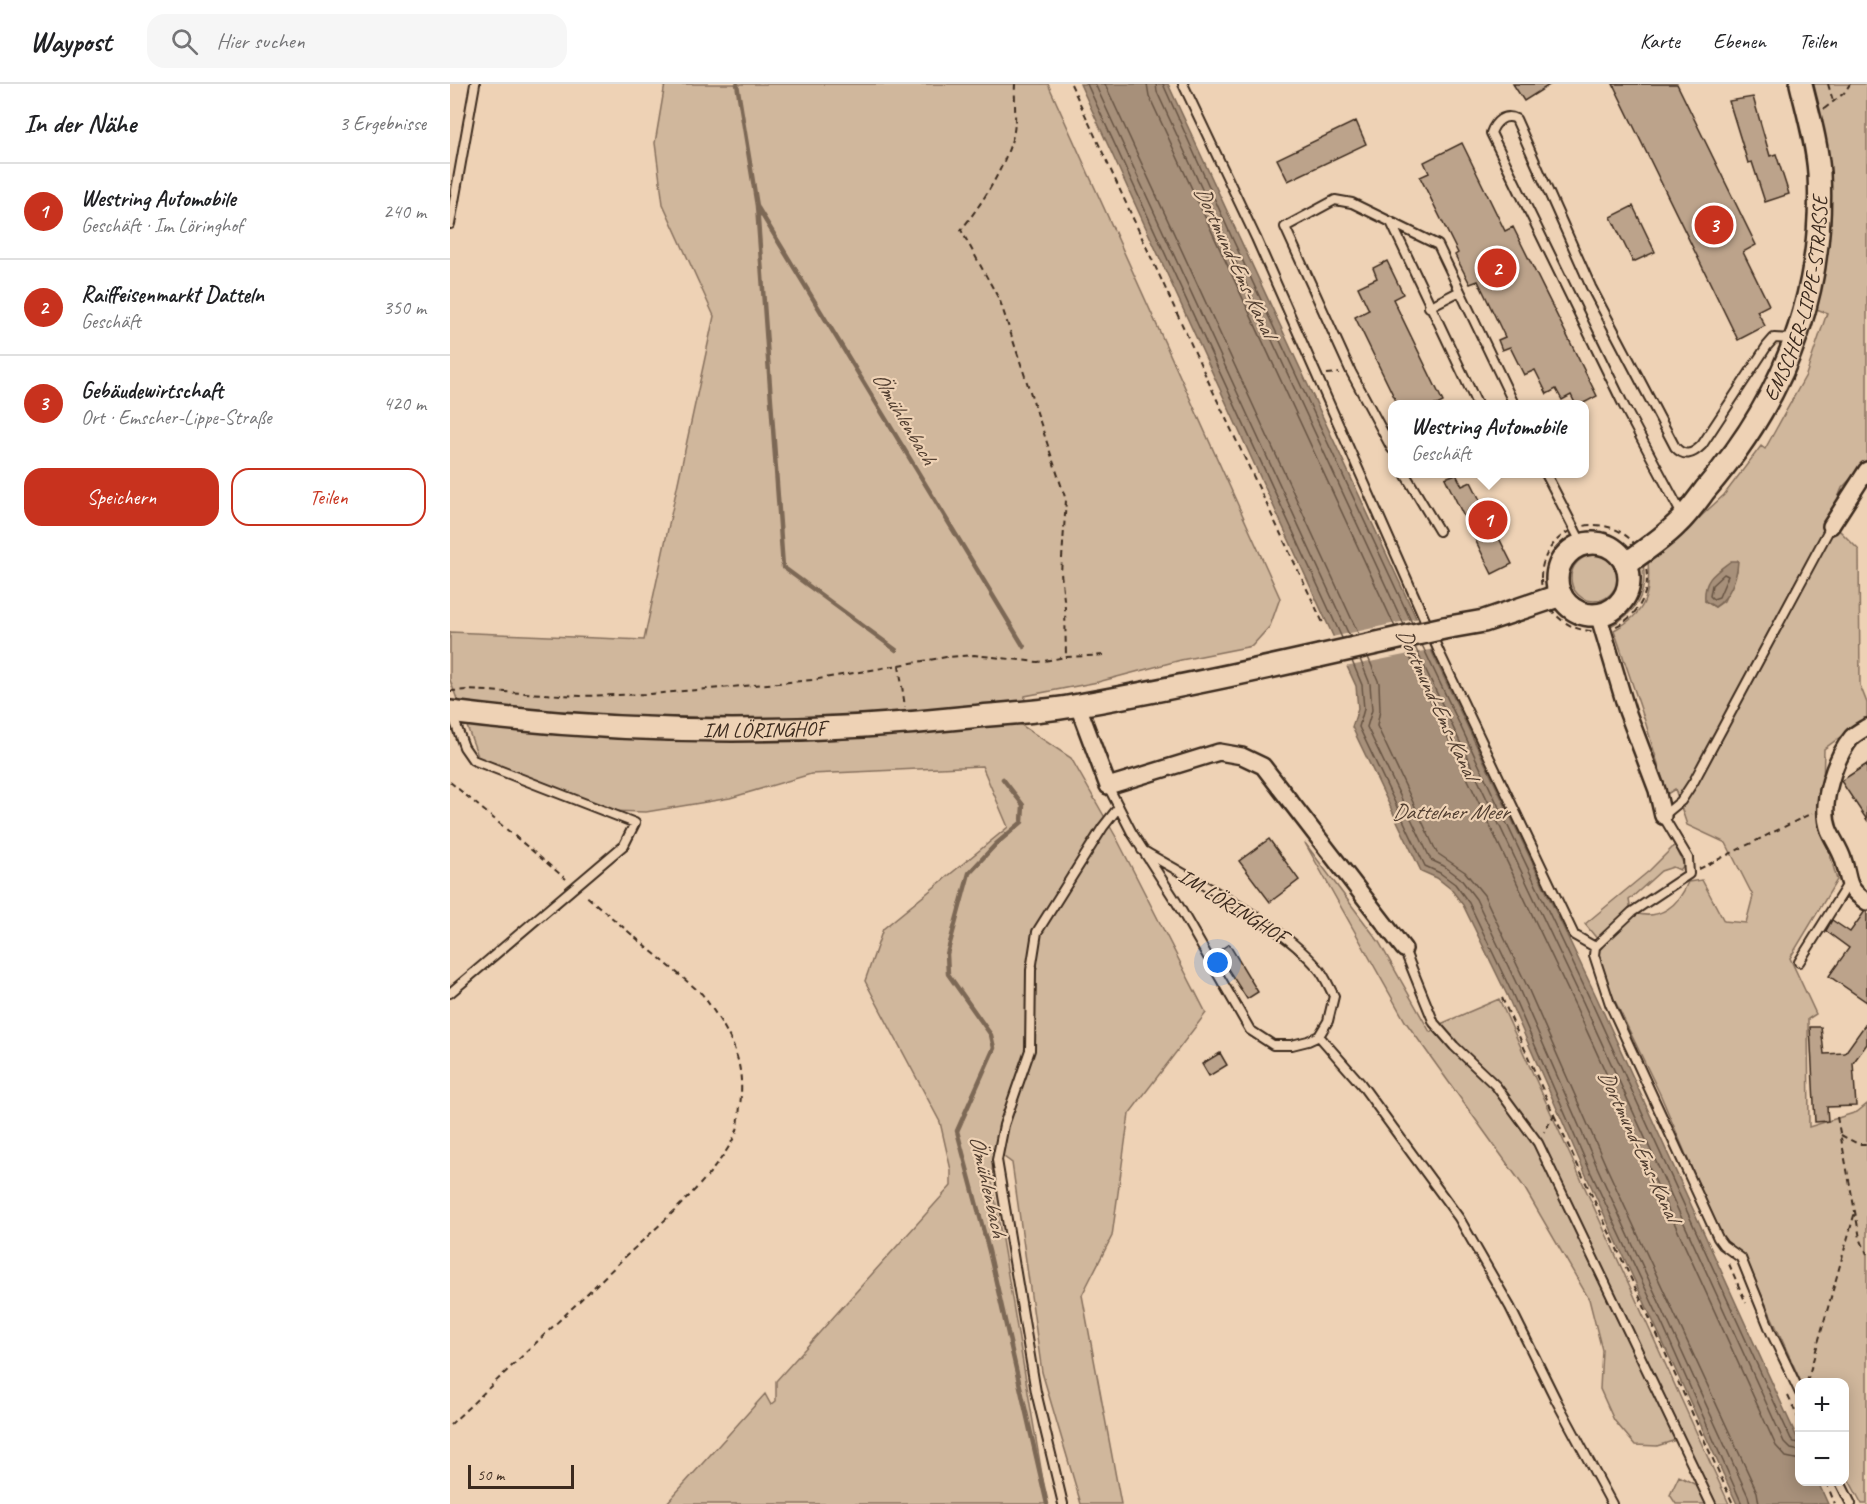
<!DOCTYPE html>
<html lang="de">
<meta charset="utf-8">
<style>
:root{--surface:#fff;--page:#f6f6f6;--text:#202124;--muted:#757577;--line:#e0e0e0;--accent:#c8321e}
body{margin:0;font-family:Caveat,sans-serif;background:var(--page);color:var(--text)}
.controls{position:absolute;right:18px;bottom:18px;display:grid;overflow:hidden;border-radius:12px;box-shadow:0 3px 15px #0003}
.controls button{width:54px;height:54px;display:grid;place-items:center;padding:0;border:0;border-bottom:2px solid var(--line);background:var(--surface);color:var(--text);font:30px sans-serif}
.scale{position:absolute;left:18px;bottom:15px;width:106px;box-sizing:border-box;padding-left:6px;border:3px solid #3b2a1e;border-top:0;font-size:16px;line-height:21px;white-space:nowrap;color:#3b2a1e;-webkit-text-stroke:4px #eed2b5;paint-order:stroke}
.you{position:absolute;left:768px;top:879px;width:21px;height:21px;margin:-15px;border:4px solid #fff;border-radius:50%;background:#1a73e8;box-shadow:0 0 0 9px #1a73e833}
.badge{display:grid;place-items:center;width:39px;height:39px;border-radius:50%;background:var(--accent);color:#fff;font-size:20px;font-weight:700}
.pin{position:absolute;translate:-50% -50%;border:3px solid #fff;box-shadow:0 2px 6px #0006}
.popup{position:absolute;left:938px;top:316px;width:201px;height:78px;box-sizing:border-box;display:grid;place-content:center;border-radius:12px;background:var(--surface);filter:drop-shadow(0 2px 4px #0005);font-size:20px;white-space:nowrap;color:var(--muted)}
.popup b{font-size:22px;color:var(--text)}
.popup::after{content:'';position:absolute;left:50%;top:100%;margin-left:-12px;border:12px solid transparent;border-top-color:var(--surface)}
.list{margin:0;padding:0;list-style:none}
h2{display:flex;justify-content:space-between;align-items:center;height:78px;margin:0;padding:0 24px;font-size:26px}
h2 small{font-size:20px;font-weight:400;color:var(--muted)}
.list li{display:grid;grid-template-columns:39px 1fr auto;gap:18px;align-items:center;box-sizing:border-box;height:96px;padding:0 24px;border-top:2px solid var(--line)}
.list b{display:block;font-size:22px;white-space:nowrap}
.list p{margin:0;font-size:20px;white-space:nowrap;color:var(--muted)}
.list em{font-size:20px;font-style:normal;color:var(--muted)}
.actions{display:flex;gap:12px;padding:18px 24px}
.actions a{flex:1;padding:14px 0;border:2px solid var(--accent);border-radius:18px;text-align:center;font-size:21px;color:var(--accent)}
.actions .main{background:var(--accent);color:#fff}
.icon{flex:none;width:33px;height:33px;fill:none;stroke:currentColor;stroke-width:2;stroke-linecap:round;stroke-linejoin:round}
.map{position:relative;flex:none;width:1417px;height:1420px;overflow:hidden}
header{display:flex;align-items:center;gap:36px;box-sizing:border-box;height:84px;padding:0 30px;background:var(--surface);border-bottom:2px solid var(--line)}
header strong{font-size:28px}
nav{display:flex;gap:33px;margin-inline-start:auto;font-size:21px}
.search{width:420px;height:54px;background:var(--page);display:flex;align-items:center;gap:15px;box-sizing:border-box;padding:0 21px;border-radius:18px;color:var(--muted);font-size:22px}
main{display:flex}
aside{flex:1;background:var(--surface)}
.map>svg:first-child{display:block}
.green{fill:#d0b79c;stroke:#86705d;stroke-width:1.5;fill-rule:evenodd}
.water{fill:#a7907a;stroke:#7c6755;stroke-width:1.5}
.pier{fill:#eed2b5}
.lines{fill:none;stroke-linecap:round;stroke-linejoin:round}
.shore{stroke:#665343;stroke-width:1.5}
.stream{stroke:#7c6755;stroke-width:4.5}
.building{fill:#bca38b;stroke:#3b2a1e;stroke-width:1.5}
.lane-casing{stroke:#3b2a1e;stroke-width:12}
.street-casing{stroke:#3b2a1e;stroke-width:20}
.secondary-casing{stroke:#3b2a1e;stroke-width:26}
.path{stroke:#3b2a1e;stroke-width:2;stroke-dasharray:6 4.5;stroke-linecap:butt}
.lane{stroke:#eed2b5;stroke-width:8}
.street{stroke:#eed2b5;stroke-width:15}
.secondary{stroke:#eed2b5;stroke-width:21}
.secondary-bridge-casing{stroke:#3b2a1e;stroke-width:26;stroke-linecap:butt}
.secondary-bridge{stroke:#eed2b5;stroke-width:21}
.labels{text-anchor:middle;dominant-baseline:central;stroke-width:4.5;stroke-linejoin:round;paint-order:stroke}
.street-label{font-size:21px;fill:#3b2a1e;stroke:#eed2b5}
.water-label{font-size:22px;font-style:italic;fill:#513e30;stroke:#eed2b5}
</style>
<header>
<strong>Waypost</strong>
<div class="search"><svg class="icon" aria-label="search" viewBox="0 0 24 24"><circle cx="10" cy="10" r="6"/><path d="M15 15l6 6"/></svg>Hier suchen</div>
<nav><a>Karte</a><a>Ebenen</a><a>Teilen</a></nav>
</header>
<main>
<aside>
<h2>In der Nähe<small>3 Ergebnisse</small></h2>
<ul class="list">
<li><span class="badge">1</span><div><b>Westring Automobile</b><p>Geschäft · Im Löringhof</p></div><em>240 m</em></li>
<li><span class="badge">2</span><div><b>Raiffeisenmarkt Datteln</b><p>Geschäft</p></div><em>350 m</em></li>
<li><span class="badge">3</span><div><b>Gebäudewirtschaft</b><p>Ort · Emscher-Lippe-Straße</p></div><em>420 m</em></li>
</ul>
<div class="actions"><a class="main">Speichern</a><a>Teilen</a></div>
</aside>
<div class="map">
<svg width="1417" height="1420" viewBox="0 0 1417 1420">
<rect width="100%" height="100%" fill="#eed2b5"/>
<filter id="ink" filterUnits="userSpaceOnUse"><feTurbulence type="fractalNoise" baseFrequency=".0167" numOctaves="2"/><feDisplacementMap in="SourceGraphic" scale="12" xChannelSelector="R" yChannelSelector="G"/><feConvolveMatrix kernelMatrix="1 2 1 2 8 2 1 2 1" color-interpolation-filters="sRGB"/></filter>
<g filter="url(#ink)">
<path class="green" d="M215 0H598L830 514 820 542 802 562 731 576 648 598 575 612 571 641 621 674 666 753 756 929 679 1030 662 1152 632 1211 671 1420H631L592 1288 562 1079 543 1065 542 1097 597 1420H216L315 1310 321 1321 326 1317V1297L501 1102V1086L490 1038 415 897 433 845 558 743 532 682 361 690 280 714 196 728 158 727 29 675 0 596V548L194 556 264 232 213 120 205 59Z
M1353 0H1417V377L1392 404 1379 436 1409 466 1410 601 1417 619V633L1374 665 1372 742 1387 796 1340 874 1366 930 1358 935 1359 1043 1407 1028 1417 1020V1420H1412L1395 1389 1394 1298H1351L1295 1174 1270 1151 1211 1012 1151 888 1147 871 1151 862 1184 829C1210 837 1229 821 1238 798L1252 796 1274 837 1296 839 1303 812 1276 759 1237 741 1225 705 1217 710 1195 637 1164 546C1195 530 1201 512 1198 478L1210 470 1274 411 1311 362 1315 365 1356 291 1377 229 1356 221 1366 179ZM1287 477V487L1274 517 1265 523 1255 517Z
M1121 494a23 23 0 1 1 46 0a23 23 0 1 1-46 0Z
M1193 479C1198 511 1186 529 1159 543L1162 532C1194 515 1177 497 1193 479Z
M855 759 929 858 980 948 993 939 1049 915 1279 1420H1226L1220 1411 1229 1392 1248 1402 1226 1356 1207 1362 1185 1361 1164 1336 1150 1305 1152 1266 1139 1215 1074 1103 955 937Z
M1225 761 1234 781 1230 786 1223 783 1211 787 1179 816 1181 827 1148 856 1135 840 1199 787Z"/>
<path class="water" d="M630 0H718L988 581 1146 912 1349 1358 1350 1398H1368L1378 1420H1287L1136 1091 1057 911 1013 821 1001 805 987 794 971 787 902 643 908 625 906 602Z
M1281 477H1288C1287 495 1279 514 1265 523L1255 517C1253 495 1265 489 1281 477Z"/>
<path class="pier" d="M969 534 984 565 895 583 882 553Z"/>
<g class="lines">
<path class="shore" d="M637 0 892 554
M645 0 900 553
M655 0 909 551
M697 0 699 12 945 543
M706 0 707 8 954 541
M713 0 783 156 962 539
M1274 490 1278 492 1269 513 1263 515 1260 512 1262 501Z
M972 561 1140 915 1341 1355 1344 1358 1350 1359
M965 563 1133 918 1334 1358 1341 1365 1350 1367
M956 565 1125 921 1326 1362 1336 1373 1350 1376
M918 573 929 599 930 626 927 642 987 769 1015 788 1034 811 1077 902 1156 1082 1307 1408 1309 1420
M910 575 920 600 922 626 917 643 981 776 994 782 1010 794 1026 815 1069 905 1148 1085 1298 1412 1300 1420
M902 577 912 601 914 625 909 643 975 782 990 789 1005 800 1019 819 1062 909 1141 1089 1213 1242 1292 1420"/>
<path class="stream" d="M287 0 307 122 333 483 446 566
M308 124 574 563
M553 695 573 721 572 738 546 760 519 789 497 870 498 890 541 951 544 964 507 1047 539 1167 597 1420"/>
</g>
<path class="building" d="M1063 0H1101L1074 17Z
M1163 0H1227L1306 161 1293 168 1319 221 1307 227 1315 242 1288 256Z
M1303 13 1320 72 1326 70 1339 110 1315 118 1302 78 1298 79 1279 17Z
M906 37 916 60 838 97 827 75Z
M1012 59 1055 147 1063 143 1147 312 1130 321H1126L1121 311 1112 316 1106 305 1097 310 1085 286 1074 291 1060 263 1052 266 1048 256 1055 253 1028 197 1020 200 1005 171 1008 169 970 93 979 89 974 78Z
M1183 122 1205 168 1183 178 1161 133Z
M937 177 953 210 943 215 993 318 987 321H948L905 233 919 226 908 203 927 194 923 184Z
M1006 390 1012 402 1021 398 1035 426 1043 422 1051 438 1043 442 1062 480 1042 490 995 394Z
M1417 680V736L1391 697Z
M819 755 849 796 820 818 789 777Z
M1415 827 1417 828V918L1379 892 1399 864 1376 847 1382 836 1400 848Z
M779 860 808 908 797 915 767 868Z
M1417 938V960L1403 979 1406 1022 1377 1023 1378 1037 1365 1038 1360 943H1371L1374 970 1395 969Z
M770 969 777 981 759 992 752 980Z"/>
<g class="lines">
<defs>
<path id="lane" d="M733 0 806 154 990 570 1124 851 1145 863
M941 138 1027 320
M0 140 25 0
M979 223 1010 207
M942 365 901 288 835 143 885 116 902 119 988 161 1064 320
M955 390 989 447
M1096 390 1132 460
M1230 427 1174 322 1041 49C1045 38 1054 29 1066 35L1141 203 1225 363C1234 373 1242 371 1252 361L1317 262 1324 254 1342 255
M658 702 682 749 727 819 800 946 823 961H842L858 957 869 952 878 937 884 912C879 903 875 892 868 884 828 837 746 798 692 766
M954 865 984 939 1004 962 1046 1002 1088 1059 1261 1420
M1349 878 1398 800
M0 909 174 761 185 739 23 676 14 663 2 630
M869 952 911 1000 1009 1134 1060 1223 1106 1316 1162 1420
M1350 1309 1321 1248 1291 1174 1273 1161 1268 1154 1160 920 1144 871 1145 863 1149 859 1182 828 1239 790 1238 774 1213 732 1231 717 1244 697 1381 442
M1390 1398 1401 1420
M613 1420 586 1308 547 1076 554 1041 580 966 581 886 587 848 653 743 668 724"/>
<path id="street" d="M1381 442 1417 386
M1148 530 1177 627 1207 706 1213 732
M628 622 658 702 769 668 792 672 813 682 954 865
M1417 643C1412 646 1406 649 1402 653 1385 674 1369 720 1379 746 1383 756 1390 765 1393 775 1401 798 1394 802 1417 818"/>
<g id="secondary">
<circle cx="1143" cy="495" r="36"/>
<path id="s1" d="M1176 480C1192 468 1211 456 1226 441 1237 431 1246 418 1255 406 1334 315 1375 211 1369 89 1367 59 1358 29 1351 0"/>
<path d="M994 544 1034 537 1111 511"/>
<path id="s2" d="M0 628C174 650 346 652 520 633 556 629 593 628 629 621 709 607 789 590 869 572"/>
</g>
</defs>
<use href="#lane" class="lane-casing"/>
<use href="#street" class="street-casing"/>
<use href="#secondary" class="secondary-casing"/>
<path class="path" d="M565 0C564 16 567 36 563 52 553 87 533 118 511 146L550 217 616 416 611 489 615 524 616 573
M621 0 760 301 874 541
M1378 0 1383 17
M1374 25 1394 9 1400 0
M877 290 889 289
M1091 494a53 53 0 1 1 106 0a53 53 0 1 1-106 0Z
M449 581 455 623
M0 607 17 606 131 612 200 610 363 596 496 573 524 571 588 578 616 573 655 571
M0 698 116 795
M1249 785 1362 729
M1052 914 1104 1031 1094 1048
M1104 1031 1200 1235 1283 1420
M1387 1033 1410 1154 1417 1170
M1391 1051 1408 1060H1417
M1279 1180 1296 1219
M1357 1298 1405 1128
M1338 1312 1350 1338
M0 1341C58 1286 116 1230 174 1174 208 1142 267 1092 286 1049 289 1042 289 1031 290 1022 296 974 279 948 252 910L134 810
M1376 1398 1385 1420"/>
<use href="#lane" class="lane"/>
<use href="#street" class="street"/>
<use href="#secondary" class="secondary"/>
<defs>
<path id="secondary-bridge" d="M869 572 994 544"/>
</defs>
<use href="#secondary-bridge" class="secondary-bridge-casing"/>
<use href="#secondary-bridge" class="secondary-bridge"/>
</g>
</g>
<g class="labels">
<g class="street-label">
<text stroke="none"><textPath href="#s1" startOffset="326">EMSCHER-LIPPE-STRASSE</textPath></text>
<text stroke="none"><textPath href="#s2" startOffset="315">IM LÖRINGHOF</textPath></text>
<text transform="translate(783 822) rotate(32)">IM LÖRINGHOF</text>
</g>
<g class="water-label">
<text transform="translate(785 177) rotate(65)">Dortmund-Ems-Kanal</text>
<text transform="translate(454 334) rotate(59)">Ölmühlenbach</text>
<text transform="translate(987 619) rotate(65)">Dortmund-Ems-Kanal</text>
<text x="1000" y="728">Dattelner Meer</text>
<text transform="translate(1189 1061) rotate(65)">Dortmund-Ems-Kanal</text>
<text transform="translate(538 1102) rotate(77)">Ölmühlenbach</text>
</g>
</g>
</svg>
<div class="controls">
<button>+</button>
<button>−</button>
</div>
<div class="scale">50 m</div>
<div class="you"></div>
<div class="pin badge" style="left:1038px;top:436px">1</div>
<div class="popup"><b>Westring Automobile</b>Geschäft</div>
<div class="pin badge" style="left:1047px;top:184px">2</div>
<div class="pin badge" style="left:1264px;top:141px">3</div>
</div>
</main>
